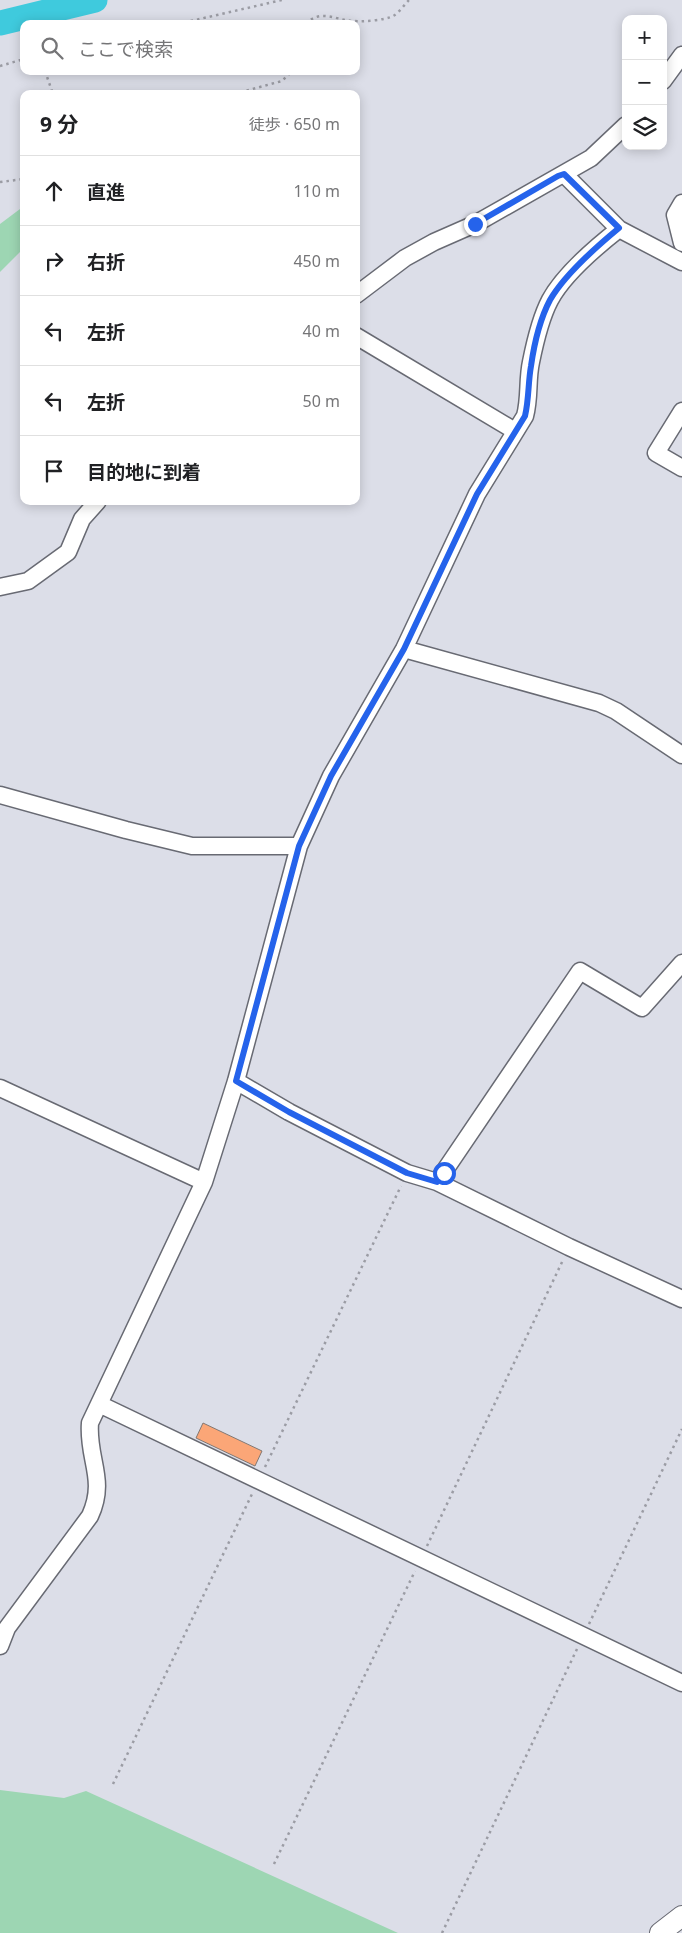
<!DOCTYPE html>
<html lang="ja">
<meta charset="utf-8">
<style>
:root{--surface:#fff;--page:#f2f2f2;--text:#202124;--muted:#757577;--line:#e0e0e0}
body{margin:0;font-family:"Noto Sans","Noto Sans JP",sans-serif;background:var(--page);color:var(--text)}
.controls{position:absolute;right:15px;top:15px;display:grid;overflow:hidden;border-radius:10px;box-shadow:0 2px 12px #0003}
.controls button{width:45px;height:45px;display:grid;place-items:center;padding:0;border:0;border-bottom:1px solid var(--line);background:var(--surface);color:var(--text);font:25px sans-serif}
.stop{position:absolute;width:15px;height:15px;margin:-11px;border:4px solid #2563eb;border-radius:50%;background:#fff}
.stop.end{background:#2563eb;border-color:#fff;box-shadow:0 1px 5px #0008}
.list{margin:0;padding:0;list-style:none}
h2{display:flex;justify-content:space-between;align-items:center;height:65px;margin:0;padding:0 20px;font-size:21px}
h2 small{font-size:16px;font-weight:400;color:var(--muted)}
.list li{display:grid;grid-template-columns:32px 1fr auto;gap:15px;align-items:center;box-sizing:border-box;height:70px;padding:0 20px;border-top:1px solid var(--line)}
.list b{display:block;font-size:19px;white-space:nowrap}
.list em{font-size:16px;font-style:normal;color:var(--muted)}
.icon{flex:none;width:28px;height:28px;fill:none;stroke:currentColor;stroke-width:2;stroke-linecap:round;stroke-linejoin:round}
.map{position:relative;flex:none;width:682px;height:1933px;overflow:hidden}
.search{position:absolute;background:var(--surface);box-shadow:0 2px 12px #0003;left:20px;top:20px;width:340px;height:55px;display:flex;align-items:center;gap:12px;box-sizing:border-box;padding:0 18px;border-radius:10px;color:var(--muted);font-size:19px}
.panel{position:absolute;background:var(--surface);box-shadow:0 2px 12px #0003;left:20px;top:90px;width:340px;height:415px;border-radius:10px}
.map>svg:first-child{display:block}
.green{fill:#9dd6b3}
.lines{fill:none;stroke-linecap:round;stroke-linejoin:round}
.river{stroke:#3fcadd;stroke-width:25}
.building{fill:#fba677;stroke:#827873}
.minor-casing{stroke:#686a73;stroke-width:19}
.tertiary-casing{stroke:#686a73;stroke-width:22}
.path{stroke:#9b9ca4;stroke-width:2.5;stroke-dasharray:2.5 4;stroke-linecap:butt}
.minor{stroke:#fff;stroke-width:16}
.tertiary{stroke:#fff;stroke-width:20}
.route{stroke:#2563eb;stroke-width:6}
</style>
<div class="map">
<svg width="682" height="1933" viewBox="0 0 682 1933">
<rect width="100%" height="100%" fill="#dcdee8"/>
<path class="green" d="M24 206V248L0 272V224Z
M0 1790 64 1798 86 1791 398 1933H0Z"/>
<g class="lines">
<path class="river" d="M0 23 95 0"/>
</g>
<path class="building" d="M203 1423 262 1451 255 1466 196 1438Z"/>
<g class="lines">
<defs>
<path id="minor" d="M663 81 682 55
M564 174 619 229 682 262
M682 203 675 215 682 243
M356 295 405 258 434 242 475 224 591 158 626 125
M356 336 515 431
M682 411 656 453 682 468
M0 587 28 581 68 552 82 519 98 501
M404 649 599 703 616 711 682 755
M0 795 126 830 192 846H299
M236 1081 289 1112 407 1173 437 1182 569 1247 682 1299
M0 1088 204 1182
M437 1182 580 971 642 1008 682 963
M99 1404 682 1683
M0 1646 7 1628 90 1516C107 1479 87 1459 90 1423L204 1182 236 1081 299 846 331 776 404 649 477 494 525 416C530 398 527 380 531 362 535 342 540 319 550 300 564 274 596 247 619 229"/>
<path id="tertiary" d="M660 1933 682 1916"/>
</defs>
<use href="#minor" class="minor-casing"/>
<use href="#tertiary" class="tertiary-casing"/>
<path class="path" d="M178 24 282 0
M306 24C320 8 338 21 354 21 362 22 386 20 393 16 399 13 404 5 409 0
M0 66 24 59
M45 71 53 94
M234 94 282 81 292 71
M0 182 24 179
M265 1467 401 1186
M427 1546 563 1260
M589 1624 682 1429
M113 1784 253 1492
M274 1864 415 1571
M442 1933 577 1649"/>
<use href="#minor" class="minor"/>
<use href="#tertiary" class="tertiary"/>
</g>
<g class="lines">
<path class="route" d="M444 1173 437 1182 407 1173 289 1112 236 1081 299 846 331 776 404 649 477 494 525 416C529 399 528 383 531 366 534 345 540 319 550 300 565 274 596 247 619 228L564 174 558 176 475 224"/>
</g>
</svg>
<div class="controls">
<button>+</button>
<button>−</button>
<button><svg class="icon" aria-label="layers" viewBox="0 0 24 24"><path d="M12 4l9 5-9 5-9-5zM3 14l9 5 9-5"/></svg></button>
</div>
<div class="stop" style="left:444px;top:1173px"></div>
<div class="stop end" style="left:475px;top:224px"></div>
<div class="search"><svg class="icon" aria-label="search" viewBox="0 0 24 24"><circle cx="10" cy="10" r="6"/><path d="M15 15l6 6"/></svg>ここで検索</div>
<section class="panel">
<h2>9 分<small>徒歩 · 650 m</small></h2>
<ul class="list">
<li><svg class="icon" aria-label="ahead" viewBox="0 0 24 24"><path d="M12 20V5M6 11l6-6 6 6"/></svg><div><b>直進</b></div><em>110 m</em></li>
<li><svg class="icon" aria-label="right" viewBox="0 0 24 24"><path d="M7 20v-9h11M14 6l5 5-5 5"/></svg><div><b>右折</b></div><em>450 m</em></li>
<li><svg class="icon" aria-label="left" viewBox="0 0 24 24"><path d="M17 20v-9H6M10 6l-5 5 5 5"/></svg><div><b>左折</b></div><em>40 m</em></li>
<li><svg class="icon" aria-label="left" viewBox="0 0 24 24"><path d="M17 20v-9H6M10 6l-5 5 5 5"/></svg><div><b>左折</b></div><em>50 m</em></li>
<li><svg class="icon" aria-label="arrive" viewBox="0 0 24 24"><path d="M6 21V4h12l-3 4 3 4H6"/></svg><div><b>目的地に到着</b></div></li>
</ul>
</section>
</div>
